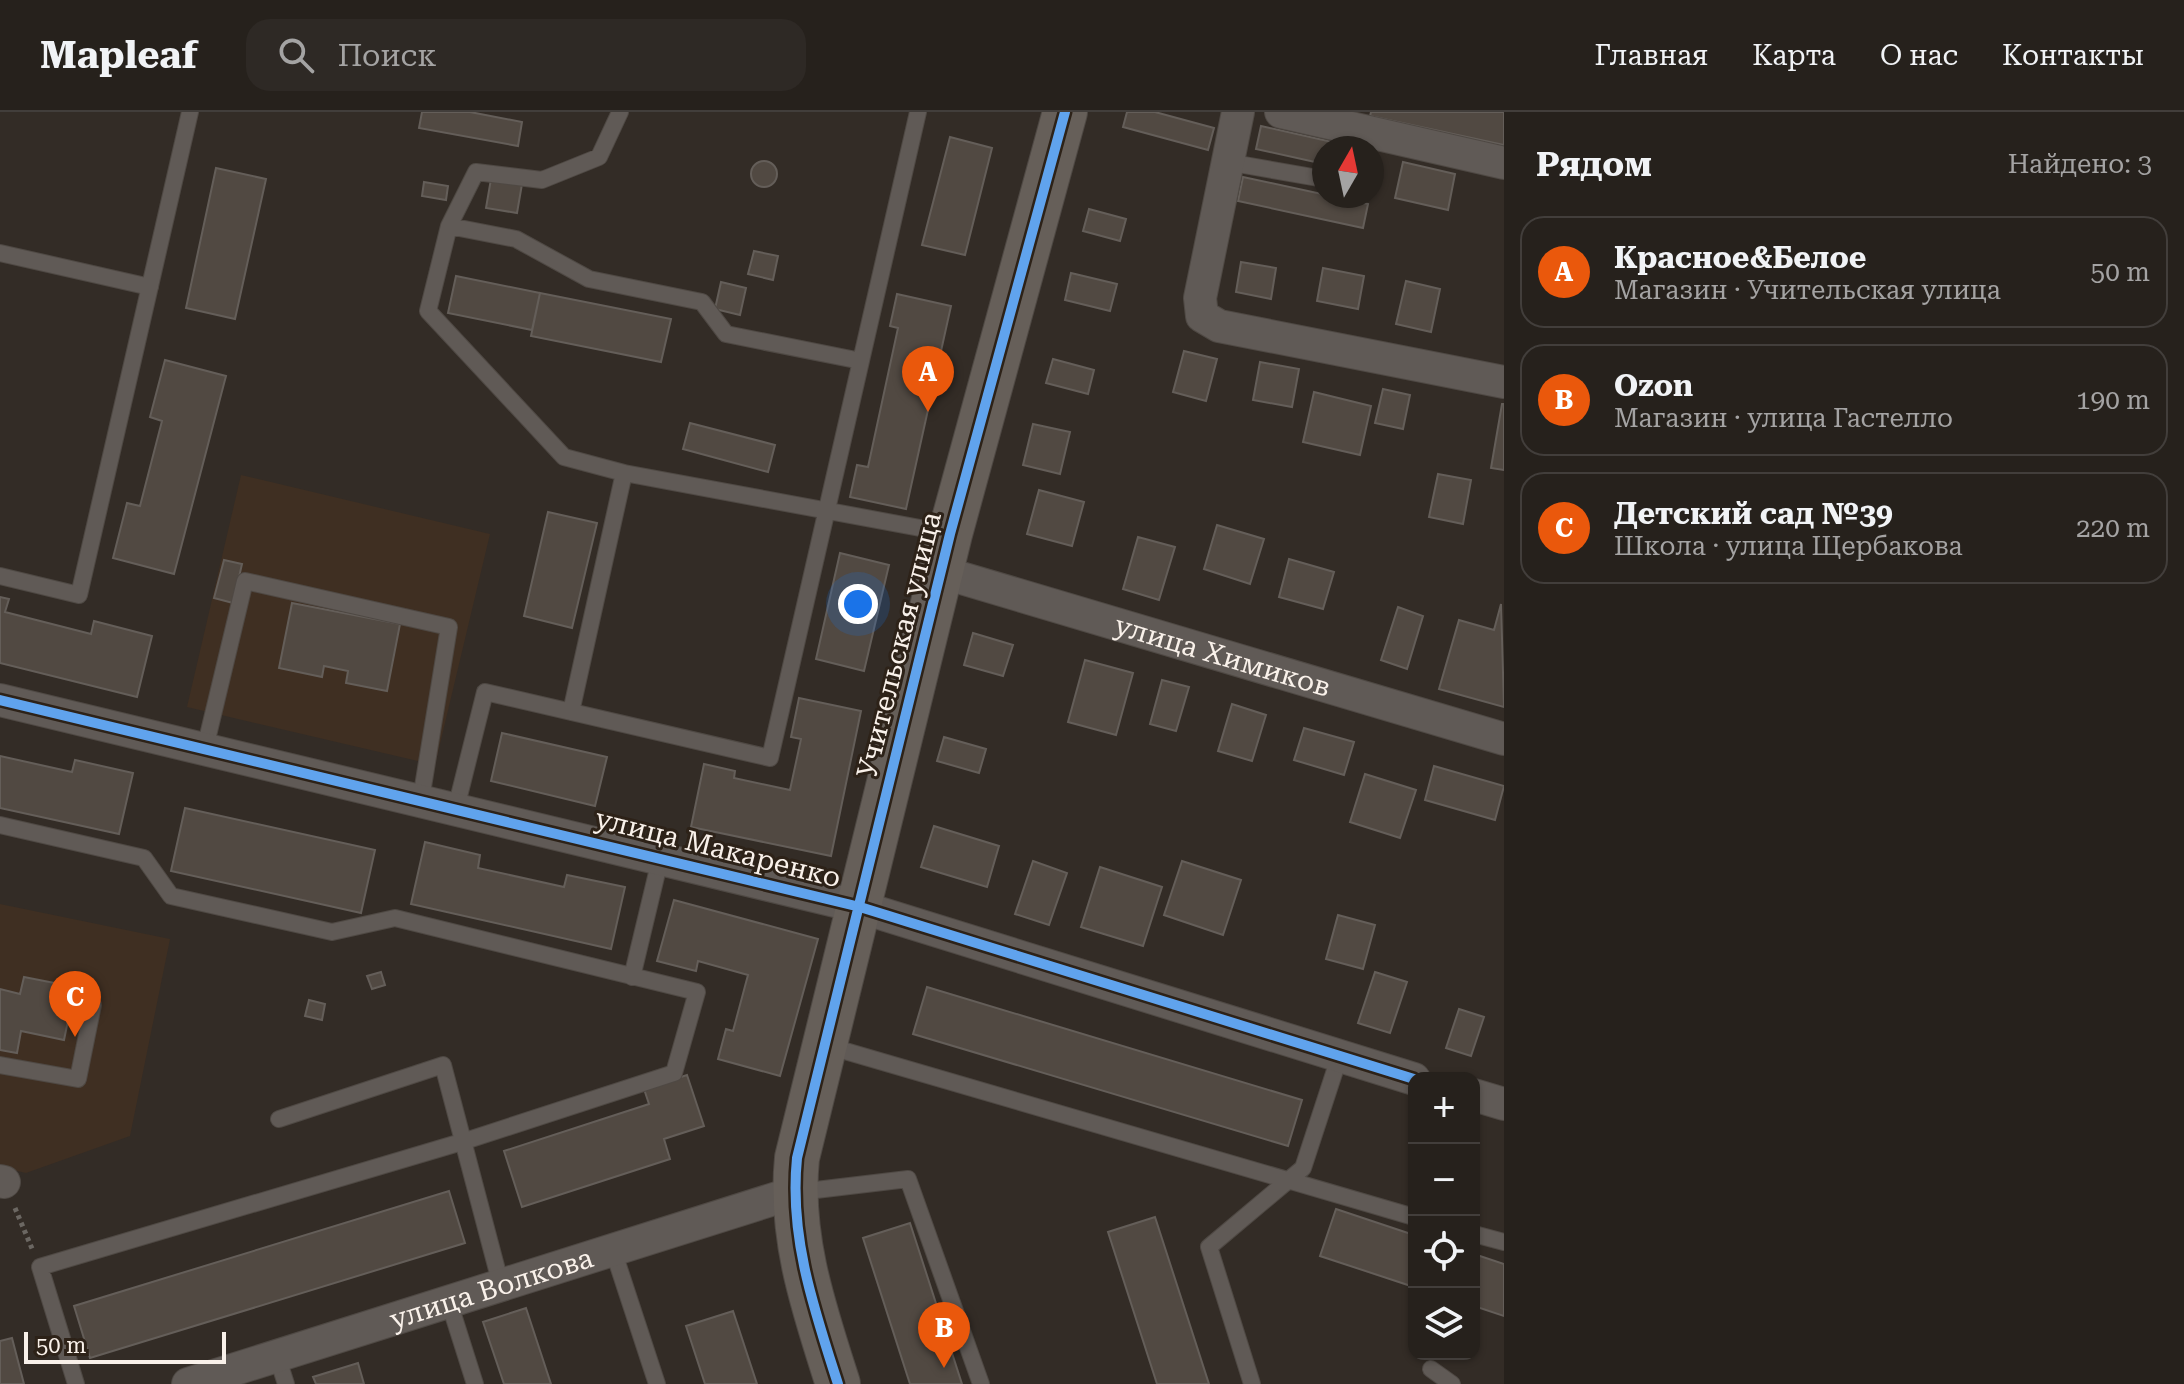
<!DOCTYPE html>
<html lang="ru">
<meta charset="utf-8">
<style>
:root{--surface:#26211c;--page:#2e2925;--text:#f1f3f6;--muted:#a4a3a3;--line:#423e3b;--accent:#ea580c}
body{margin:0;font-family:"Roboto Serif",serif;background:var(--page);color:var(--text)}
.controls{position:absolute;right:24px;bottom:24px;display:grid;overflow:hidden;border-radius:16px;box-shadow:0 2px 6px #0004}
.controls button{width:72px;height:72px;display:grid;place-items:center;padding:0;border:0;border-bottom:2px solid var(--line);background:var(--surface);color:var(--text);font:40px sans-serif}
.compass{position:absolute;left:1312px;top:24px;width:72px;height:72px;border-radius:50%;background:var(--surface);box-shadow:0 2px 6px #0004;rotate:9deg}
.scale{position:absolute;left:24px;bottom:20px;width:202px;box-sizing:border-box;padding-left:8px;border:4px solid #f9f1ea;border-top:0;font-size:22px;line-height:28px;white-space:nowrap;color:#f9f1ea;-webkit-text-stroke:6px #2d2218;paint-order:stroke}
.you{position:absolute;left:858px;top:492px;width:28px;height:28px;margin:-20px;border:6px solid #fff;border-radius:50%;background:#1a73e8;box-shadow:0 0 0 12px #1a73e833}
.badge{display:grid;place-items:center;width:52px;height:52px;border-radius:50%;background:var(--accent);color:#fff;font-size:26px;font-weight:700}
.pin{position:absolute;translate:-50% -66px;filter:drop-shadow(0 2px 4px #0008)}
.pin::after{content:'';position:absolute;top:42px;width:28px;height:24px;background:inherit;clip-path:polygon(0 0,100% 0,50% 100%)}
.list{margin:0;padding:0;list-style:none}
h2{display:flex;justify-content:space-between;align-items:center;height:104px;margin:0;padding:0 32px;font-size:34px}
h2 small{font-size:26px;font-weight:400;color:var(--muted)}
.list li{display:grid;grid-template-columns:52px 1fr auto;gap:24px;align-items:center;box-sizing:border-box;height:112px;margin:0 16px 16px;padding:0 16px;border:2px solid var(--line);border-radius:24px}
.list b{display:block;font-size:30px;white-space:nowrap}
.list p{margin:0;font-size:26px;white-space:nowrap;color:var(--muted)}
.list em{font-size:26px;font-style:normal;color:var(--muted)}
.icon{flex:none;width:44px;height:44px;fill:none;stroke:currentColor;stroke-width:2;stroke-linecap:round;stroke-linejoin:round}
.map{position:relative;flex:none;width:1504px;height:1272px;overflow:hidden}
header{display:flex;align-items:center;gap:48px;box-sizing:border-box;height:112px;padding:0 40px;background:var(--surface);border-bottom:2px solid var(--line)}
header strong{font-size:38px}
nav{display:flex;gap:44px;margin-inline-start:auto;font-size:28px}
.search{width:560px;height:72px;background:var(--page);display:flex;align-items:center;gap:20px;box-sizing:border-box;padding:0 28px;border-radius:24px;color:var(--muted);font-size:30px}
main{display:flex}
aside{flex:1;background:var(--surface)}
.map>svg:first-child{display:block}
.built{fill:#3f2f22}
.building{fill:#514942;stroke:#645e59;stroke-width:2}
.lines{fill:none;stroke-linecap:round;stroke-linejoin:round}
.lane-casing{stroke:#4f4944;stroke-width:18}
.street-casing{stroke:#4f4944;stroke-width:34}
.secondary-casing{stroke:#4f4944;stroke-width:46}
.path{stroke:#6b6762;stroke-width:5;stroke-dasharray:4 4;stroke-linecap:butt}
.lane{stroke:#605a56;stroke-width:16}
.street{stroke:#605a56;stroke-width:32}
.secondary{stroke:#665f59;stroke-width:44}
.cycleway-casing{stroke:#2d2218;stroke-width:15}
.cycleway{stroke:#60a3ed;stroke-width:10}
.labels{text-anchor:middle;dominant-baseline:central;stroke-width:6;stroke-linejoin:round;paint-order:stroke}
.street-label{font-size:28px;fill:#f9f1ea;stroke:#2d2218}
</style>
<header>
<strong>Mapleaf</strong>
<div class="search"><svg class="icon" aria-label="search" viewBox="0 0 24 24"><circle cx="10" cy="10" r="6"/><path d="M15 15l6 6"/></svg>Поиск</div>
<nav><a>Главная</a><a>Карта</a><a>О нас</a><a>Контакты</a></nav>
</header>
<main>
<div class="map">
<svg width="1504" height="1272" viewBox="0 0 1504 1272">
<rect width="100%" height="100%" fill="#332c26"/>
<path class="built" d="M241 363 490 422 435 653 187 595Z
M0 792 170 827 130 1024 26 1061 0 1055Z"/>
<path class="building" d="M422 0H470L522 10 518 34 419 16Z
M1127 0H1155L1214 16 1208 38 1123 15Z
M1371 0H1504V33L1370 4Z
M1261 14 1341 32 1340 36H1324V52L1256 37Z
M950 25 992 36 965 143 922 133Z
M751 62a13 13 0 1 1 26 0a13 13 0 1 1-26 0Z
M1403 50 1455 62 1448 98 1395 86Z
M216 56 266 67 235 207 186 196Z
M1243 65 1368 92 1363 116 1238 89Z
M491 67 522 72 517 101 486 96Z
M424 70 448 74 446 88 422 84Z
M1089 97 1126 107 1120 129 1083 119Z
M754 139 778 144 773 168 748 162Z
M1241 150 1276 156 1271 187 1236 180Z
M1323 156 1364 164 1358 197 1317 189Z
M1071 161 1117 172 1110 199 1065 188Z
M456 164 540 181 532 218 448 201Z
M1406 169 1440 177 1431 220 1396 212Z
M721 170 746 176 740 203 715 197Z
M540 181 671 207 661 250 531 224Z
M897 182 951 194 906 397 850 385 857 353 868 355 898 216 890 214Z
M1184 239 1217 247 1206 289 1173 280Z
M1053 247 1094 258 1088 282 1046 271Z
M165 248 226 264 174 462 113 446 127 391 140 394 162 309 150 305Z
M1260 250 1299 257 1292 295 1253 288Z
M1383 277 1410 283 1403 317 1375 311Z
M1314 280 1371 294 1360 343 1303 330Z
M1502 292H1504V358L1491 356Z
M690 311 775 333 768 360 683 337Z
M1033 312 1070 320 1060 362 1023 353Z
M1438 362 1471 368 1463 412 1429 405Z
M1039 378 1084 390 1072 434 1027 422Z
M548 400 597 411 572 516 524 504Z
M1217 413 1264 427 1250 472 1204 457Z
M1138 425 1175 435 1159 488 1123 477Z
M840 441 889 453 864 559 816 547Z
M1289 447 1334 460 1323 497 1279 485Z
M224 448 242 452 233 491 214 486Z
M0 485 9 487 5 500 91 522 94 509 152 524 137 585 0 551Z
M292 491 400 512 387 579 346 571 348 559 324 554 322 565 279 556Z
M1501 492 1504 595 1439 577 1459 508 1494 518Z
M1398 495 1423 504 1407 557 1381 548Z
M973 521 1013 533 1003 564 964 553Z
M1085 548 1133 561 1116 623 1068 610Z
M1162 568 1189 575 1176 619 1150 612Z
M799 586 861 599 831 744 691 715 704 652 735 659 734 666 790 678 801 627 791 625Z
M1232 592 1266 603 1252 649 1218 639Z
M1304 616 1354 630 1344 663 1294 648Z
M502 621 607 645 595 694 491 669Z
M944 625 986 637 979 661 937 649Z
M0 644 72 660 75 648 133 661 119 722 0 696Z
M1434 654 1504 674 1495 708 1425 688Z
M1365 662 1416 678 1400 726 1350 710Z
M185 696 375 738 361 801 171 759Z
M934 714 999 734 987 775 921 755Z
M425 730 480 743 478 756 564 775 567 763 625 775 611 837 411 792Z
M1033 749 1067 761 1049 813 1015 802Z
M1182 749 1241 768 1223 823 1164 803Z
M1100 755 1162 775 1143 834 1081 815Z
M674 788 818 827 780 964 718 947 726 917 733 919 748 863 698 849 696 859 657 849Z
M1338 803 1375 813 1363 857 1326 847Z
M381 860 385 873 372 877 367 864Z
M1375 860 1407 870 1390 921 1358 911Z
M24 865 75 875 64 928 21 919 17 941 0 938V877L20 882Z
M927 875 1302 988 1288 1034 913 922Z
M309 888 325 892 322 908 305 904Z
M1459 897 1484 905 1471 944 1446 936Z
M687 963 704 1014 664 1027 670 1047 522 1095 504 1039 649 992 644 977Z
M449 1079 465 1131 90 1246 74 1194Z
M1336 1097 1414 1123V1175L1320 1144Z
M1155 1105 1209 1272H1157L1108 1120Z
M910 1111 922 1148 962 1272H910L863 1126Z
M1474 1142 1504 1152V1204L1474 1194Z
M526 1196 551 1272H504L483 1210Z
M733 1199 757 1272H705L686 1214Z
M12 1226 24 1272H0V1229Z
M358 1251 364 1272H316L313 1265Z"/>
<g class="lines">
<defs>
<path id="lane" d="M620 0 599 45 542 68 476 60 449 114 428 199 564 345 624 361
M1227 50 1324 67
M449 114 516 127 589 167 702 190 726 222 861 249
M0 141 150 175
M0 464 79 483 190 0
M571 600 624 361 947 421
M205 636 245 469 449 515 421 687
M456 696 485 580 770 646 918 0
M0 713 144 746 171 784 332 820 395 806 697 880 674 961 465 1029 40 1155 76 1272
M632 865 660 748
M828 934 1414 1105
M0 953 78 967 93 893
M279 1007 443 953 501 1173
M799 1080 908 1067 981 1272
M1474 1122 1504 1130
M613 1138 657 1272
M449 1190 475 1272
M277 1244 286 1272
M1431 1257 1452 1272
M1252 1272 1209 1135 1303 1056 1339 946"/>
<g id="street">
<path d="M1238 0 1200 186 1202 204 1219 214 1504 270"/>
<path d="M1281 0 1504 51"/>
<path id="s1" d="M941 460 1504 627"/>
<path d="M0 588 860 795 1414 967"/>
<path d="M1474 983 1504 992"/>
<path d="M0 1069 4 1070"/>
<path id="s2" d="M188 1272 793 1081"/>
</g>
<path id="secondary" d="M838 1272C814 1197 789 1125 797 1046L950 422 1065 0"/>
</defs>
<use href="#lane" class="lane-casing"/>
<use href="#street" class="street-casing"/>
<use href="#secondary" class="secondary-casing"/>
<path class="path" d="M15 1096 33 1139"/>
<use href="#lane" class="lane"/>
<use href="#street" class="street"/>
<use href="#secondary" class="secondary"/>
<defs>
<path id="cycleway" d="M0 588 860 795 1414 967
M838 1272C814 1197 789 1125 797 1046L950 422 1065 0"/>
</defs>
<use href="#cycleway" class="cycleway-casing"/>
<use href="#cycleway" class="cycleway"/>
</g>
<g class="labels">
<g class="street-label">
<text transform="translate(899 533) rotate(-76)">Учительская улица</text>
<text stroke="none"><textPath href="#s1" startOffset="294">улица Химиков</textPath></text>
<text transform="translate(718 736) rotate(14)">улица Макаренко</text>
<text stroke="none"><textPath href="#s2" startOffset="318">улица Волкова</textPath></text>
</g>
</g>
</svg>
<div class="controls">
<button>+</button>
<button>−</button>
<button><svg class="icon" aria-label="locate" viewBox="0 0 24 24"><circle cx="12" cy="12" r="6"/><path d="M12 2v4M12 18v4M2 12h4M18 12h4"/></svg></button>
<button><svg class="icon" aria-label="layers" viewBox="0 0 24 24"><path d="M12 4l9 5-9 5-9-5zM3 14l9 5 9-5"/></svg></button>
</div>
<svg class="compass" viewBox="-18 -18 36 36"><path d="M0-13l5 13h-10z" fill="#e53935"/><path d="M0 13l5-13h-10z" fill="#a4a3a3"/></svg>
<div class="scale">50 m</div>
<div class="you"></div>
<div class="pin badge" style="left:928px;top:300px">A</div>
<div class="pin badge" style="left:944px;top:1256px">B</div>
<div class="pin badge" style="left:75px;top:925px">C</div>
</div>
<aside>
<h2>Рядом<small>Найдено: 3</small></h2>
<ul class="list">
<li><span class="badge">A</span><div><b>Красное&amp;Белое</b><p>Магазин · Учительская улица</p></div><em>50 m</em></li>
<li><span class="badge">B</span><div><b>Ozon</b><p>Магазин · улица Гастелло</p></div><em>190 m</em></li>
<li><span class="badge">C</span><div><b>Детский сад №39</b><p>Школа · улица Щербакова</p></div><em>220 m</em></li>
</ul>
</aside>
</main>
